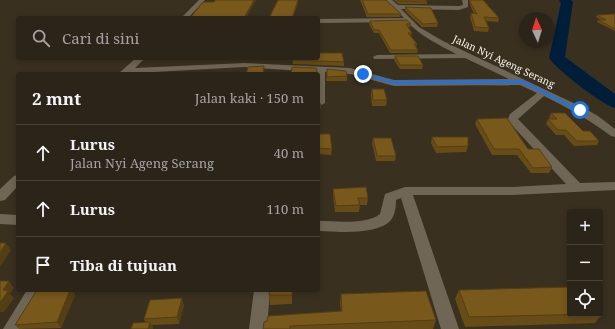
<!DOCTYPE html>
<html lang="id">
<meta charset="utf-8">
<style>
:root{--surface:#2b2418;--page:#373025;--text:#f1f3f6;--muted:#a6a4a2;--line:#474137}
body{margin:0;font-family:"Noto Serif",serif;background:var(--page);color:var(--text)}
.controls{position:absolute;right:12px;bottom:12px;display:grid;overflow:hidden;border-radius:4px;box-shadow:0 2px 6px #0003}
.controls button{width:36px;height:36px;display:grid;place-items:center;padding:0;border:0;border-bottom:1px solid var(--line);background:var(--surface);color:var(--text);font:20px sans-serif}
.compass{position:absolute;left:519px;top:12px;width:36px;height:36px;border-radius:50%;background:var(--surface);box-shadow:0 2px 6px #0003;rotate:356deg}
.stop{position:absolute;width:12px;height:12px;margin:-9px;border:3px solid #1a73e8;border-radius:50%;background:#fff}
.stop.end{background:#1a73e8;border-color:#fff;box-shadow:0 1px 4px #0008}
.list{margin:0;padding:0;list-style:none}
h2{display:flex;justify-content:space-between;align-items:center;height:52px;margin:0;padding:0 16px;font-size:17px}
h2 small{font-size:13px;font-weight:400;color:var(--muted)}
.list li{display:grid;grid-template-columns:26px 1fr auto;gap:12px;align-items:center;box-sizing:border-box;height:56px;padding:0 16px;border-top:1px solid var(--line)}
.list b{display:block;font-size:15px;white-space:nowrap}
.list p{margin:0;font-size:13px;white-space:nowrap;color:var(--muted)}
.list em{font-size:13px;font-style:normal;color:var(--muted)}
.icon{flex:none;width:22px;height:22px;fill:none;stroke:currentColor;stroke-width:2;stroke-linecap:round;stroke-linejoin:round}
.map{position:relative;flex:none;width:615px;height:329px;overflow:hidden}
.search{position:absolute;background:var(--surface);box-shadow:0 2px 6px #0003;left:16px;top:16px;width:304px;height:44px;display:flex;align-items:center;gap:10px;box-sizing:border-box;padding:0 14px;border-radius:4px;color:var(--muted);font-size:15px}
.panel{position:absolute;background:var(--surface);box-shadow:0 2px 6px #0003;left:16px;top:72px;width:304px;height:220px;border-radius:4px}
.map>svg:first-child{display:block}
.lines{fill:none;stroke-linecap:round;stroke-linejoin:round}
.river{fill:#001e39;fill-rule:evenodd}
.minor{fill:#706655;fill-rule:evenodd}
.wall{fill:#674c17}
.shaded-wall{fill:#543e13}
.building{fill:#78581b;stroke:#543e13}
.route{fill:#1a73e8}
.labels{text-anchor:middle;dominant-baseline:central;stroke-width:3.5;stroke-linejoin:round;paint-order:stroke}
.far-street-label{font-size:10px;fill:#faf4ea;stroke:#393020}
</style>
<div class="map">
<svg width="615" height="329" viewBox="0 0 615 329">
<rect width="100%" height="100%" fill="#393020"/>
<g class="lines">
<path class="river" d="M559 0H571L573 2 565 57 615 94V108C601 104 557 70 549 58L561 3Z"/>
<path class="minor" d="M199 0H205L188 18H181Z
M386 0H392L398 5 459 6 463 5 462 0H468V7L459 10 401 9 419 27 443 41 584 108 598 116 615 129V137L611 136C590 120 568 108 544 96L518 119 580 183 615 182V190L512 195H413L459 329H441L401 198 396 200C396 207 395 215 391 220 379 235 336 232 318 231V221C335 221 366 225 380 214L385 194 405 187H512L566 184 509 122 508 119 510 114 537 93 520 85 394 86 350 74 325 72V103L320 106 318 105V74H317V72L244 67 118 74 136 58H145L135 68 244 63 350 68 394 80 509 79 465 58 374 59 373 57 377 55 456 54C439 45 421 36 407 22L318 23V19L404 18Z
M18 175V186L5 200 0 201V189L14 176Z
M0 214 18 215V225L0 224Z
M27 290H44L22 329H3Z
M254 290H270L267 329H249Z"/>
</g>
<path class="wall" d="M360 0H386L401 14 400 17H367Z
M394 0H426L427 2V4H399Z
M469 0H483L499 18 498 22 486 21 489 28 488 32 474 31 470 17 471 13 474 14 470 5Z
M405 7 438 23 437 27H422L405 11Z
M615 14V31L597 22 598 20H601L596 17 597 15Z
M370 21 411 24 410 27H408L412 33 411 36 417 44 416 47 418 50 417 53H390L379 33H374L369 24Z
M395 56 423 65 422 69H400L394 60Z
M293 58 344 62V66L293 64Z
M327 69 347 76V81H326Z
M372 89 387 100 386 106H372L371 94Z
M551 113 583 131 599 141 597 145 574 146 564 135H556L546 124 548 119H551L549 118Z
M477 119 528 149 552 167 549 173H531L517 155H492L475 124Z
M318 134 332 149 331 155 318 154Z
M432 137 468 146 466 152 436 153 431 143Z
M373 138 396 156 395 161H376L372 143Z
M333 189 368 198 367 205H360L359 212H335L333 195Z
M37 290H72L75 295 61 328 19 329 15 325Z
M292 290V304L270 305 269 295Z
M459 290 602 314 595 323 465 327 455 299Z
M341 294 436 320 433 329H263L341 312 340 303Z
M184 305 179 324 152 325 153 329H131L145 322 144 319Z"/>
<path class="shaded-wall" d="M254 0H256L246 18H244Z
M298 0V4L293 18H292Z
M6 243 11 250 0 267V253Z
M9 281 14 288 10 294 14 298 4 312H0V303L3 290Z
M70 290H72L75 295 61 328 57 322Z
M182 298 184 305 179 324 177 317Z
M150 322 153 328V329H148Z"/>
<path class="building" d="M215 0H254L244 18H190L203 2H214Z
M278 0H298L292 18H269Z
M362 0H386L401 14H368Z
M397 0H426L427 2 399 1Z
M470 0H483L499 18 484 17 489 28 475 27 471 13 477 14 470 2Z
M405 7 431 8 438 23 423 24Z
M615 14V29L598 20H606L597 15Z
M407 20 411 24H406L412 33H408L417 44H414L418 50H391L379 30H374L370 21Z
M318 53H342L344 62 293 60V58H318Z
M395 56H418L423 65H400Z
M264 66 263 74H246L248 67Z
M292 67 316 68 317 70V74H291Z
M327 69 346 71 347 76 327 77Z
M372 89H384L387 100H373Z
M318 103 321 104 319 112H318Z
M551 113H565L583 131H590L599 141H577L566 130H558L548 119H557Z
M507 118 528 149H539L552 167 533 168 519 149H494L477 119Z
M318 134H330L332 149 318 148Z
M432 137H468V146L437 147Z
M373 138H391L396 156H377Z
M366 187 368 198H358L360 205 336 206 333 189Z
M0 243H6L0 253Z
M0 281H9L3 290 8 291 0 303Z
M570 287V314H595L469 317 459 290Z
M37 290H70L57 322 15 325Z
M270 290H292V295H269Z
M426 291 436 320 290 326V329H263L264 322 267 321 268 316 342 311 341 294Z
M182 298 177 317 144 319 150 300Z
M150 322 148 329H131L133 323Z"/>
<path class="route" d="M362 73 394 81 522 80 582 110 578 111 522 83 394 84 362 75Z"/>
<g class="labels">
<g class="far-street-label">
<text transform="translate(504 61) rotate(25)">Jalan Nyi Ageng Serang</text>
</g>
</g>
</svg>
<div class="controls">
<button>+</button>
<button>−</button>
<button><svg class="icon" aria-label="locate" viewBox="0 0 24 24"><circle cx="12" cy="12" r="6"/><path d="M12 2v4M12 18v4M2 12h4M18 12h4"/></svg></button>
</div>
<svg class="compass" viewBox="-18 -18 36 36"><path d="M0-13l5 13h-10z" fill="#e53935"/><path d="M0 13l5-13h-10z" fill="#a6a4a2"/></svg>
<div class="stop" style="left:580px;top:110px"></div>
<div class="stop end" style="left:363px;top:74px"></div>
<div class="search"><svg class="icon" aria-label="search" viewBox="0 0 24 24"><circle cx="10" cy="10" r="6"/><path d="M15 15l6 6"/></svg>Cari di sini</div>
<section class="panel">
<h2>2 mnt<small>Jalan kaki · 150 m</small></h2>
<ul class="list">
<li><svg class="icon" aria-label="ahead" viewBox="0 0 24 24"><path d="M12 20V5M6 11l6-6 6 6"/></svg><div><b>Lurus</b><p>Jalan Nyi Ageng Serang</p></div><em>40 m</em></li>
<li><svg class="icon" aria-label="ahead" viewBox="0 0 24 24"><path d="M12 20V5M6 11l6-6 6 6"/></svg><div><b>Lurus</b></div><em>110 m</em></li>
<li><svg class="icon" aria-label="arrive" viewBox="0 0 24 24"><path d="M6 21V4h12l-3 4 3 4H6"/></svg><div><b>Tiba di tujuan</b></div></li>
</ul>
</section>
</div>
